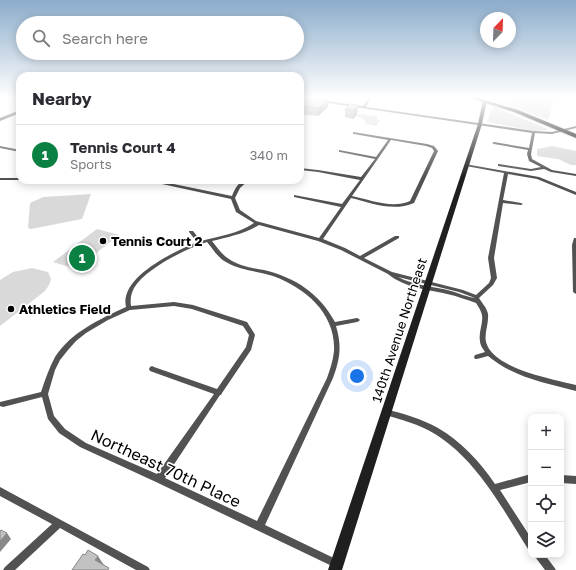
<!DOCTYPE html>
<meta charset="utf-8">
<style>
:root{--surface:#fff;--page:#f7f7f7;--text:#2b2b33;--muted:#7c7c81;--line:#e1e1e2;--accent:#0b8043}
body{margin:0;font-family:"Golos Text",sans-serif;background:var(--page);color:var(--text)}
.controls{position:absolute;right:12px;bottom:12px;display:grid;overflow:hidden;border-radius:8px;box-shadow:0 2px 10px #0003}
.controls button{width:36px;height:36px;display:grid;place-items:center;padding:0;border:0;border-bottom:1px solid var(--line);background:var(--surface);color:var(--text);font:20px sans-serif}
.compass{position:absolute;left:480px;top:12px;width:36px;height:36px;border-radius:50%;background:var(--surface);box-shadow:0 2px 10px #0003;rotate:23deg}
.you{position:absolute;left:357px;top:376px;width:14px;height:14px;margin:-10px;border:3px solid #fff;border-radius:50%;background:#1a73e8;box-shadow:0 0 0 6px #1a73e833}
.badge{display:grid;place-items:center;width:26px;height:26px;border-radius:50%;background:var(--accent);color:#fff;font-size:13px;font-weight:700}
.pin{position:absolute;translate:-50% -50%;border:2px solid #fff;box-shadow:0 1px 4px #0006}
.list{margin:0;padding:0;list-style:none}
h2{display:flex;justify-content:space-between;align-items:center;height:52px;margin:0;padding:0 16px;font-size:17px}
h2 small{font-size:13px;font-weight:400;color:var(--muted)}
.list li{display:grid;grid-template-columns:26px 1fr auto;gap:12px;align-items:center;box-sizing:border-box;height:60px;padding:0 16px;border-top:1px solid var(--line)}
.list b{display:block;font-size:15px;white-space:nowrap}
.list p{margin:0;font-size:13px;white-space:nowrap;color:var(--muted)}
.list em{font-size:13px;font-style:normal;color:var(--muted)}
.icon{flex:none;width:22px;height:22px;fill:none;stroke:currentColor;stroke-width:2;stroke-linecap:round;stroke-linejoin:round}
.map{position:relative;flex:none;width:576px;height:570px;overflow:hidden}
.search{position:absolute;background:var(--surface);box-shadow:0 2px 10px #0003;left:16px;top:16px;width:288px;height:44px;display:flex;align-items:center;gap:10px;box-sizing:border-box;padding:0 14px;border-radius:22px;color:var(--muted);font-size:15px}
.panel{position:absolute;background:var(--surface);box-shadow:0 2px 10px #0003;left:16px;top:72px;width:288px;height:112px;border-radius:12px}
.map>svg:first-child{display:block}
.green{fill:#d9d9d9}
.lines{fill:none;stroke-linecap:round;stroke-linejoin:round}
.primary-casing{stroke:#dbdbdb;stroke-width:2}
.minor{fill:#525252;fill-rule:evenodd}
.secondary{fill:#1f1f1f;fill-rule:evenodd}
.primary{fill:#000;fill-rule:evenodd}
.wall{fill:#a7a7a7}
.shaded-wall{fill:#888}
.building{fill:#c2c2c2;stroke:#888}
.poi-dot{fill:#000;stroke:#fff;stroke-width:1.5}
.labels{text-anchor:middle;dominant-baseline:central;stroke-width:3;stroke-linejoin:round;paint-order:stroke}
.poi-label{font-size:13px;font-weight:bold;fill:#000;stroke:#fff;text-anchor:start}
.street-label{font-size:13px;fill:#000;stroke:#fff}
.near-street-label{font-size:16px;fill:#000;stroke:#fff}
</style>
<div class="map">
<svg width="576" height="570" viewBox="0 0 576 570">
<rect width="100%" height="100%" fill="#fff"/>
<path class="green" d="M492 97H555L548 120 492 99Z
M494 107 550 130 535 131 487 122 492 108Z
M357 114 378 116 377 119 381 122H378L377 126 366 124 364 119H361L362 117 355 116Z
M552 146 576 151V165H571L558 159 537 156V149Z
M91 194 82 219 31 229 28 228 30 203 43 197Z
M97 229 119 235 76 269 53 262Z
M32 268 48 272 51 279 49 285 45 291 0 326V280L13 272Z"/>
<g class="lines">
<defs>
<path id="primary" d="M467 97H474L518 110 576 134V138L514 112Z"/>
</defs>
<use href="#primary" class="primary-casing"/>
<path class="minor" d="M300 97 363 106 368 99 359 98 358 97H372L366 107 534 131 552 132 576 126V128L552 134 535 133 531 154 532 159 552 170 576 174V176L551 172 544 169 531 171 498 166V164H499L531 169 541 167 529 161 527 154 528 150 494 144 492 143 494 142 529 148 532 133 300 99Z
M469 97H482L481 98H470Z
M353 132 427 144 434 146 438 151 414 203C393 212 371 203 351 198L323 239 345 248 360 256 395 236H399V238L364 258 392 272 463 290 476 295 489 283 491 278 488 258 504 173 466 166H465V164L539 177 576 192V195L537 179 508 174 503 200 521 203 523 204 521 205 503 203 494 258 497 278 493 285 479 298C482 303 487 308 488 314 489 324 484 333 486 342 493 369 553 379 576 385V391C545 383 513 377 488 356L477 359H475L474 357 475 355 485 352C483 349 480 345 480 341 478 331 485 321 481 312 480 309 478 306 476 303 467 300 457 296 447 294 426 289 405 288 388 274L341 250 318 241 259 225C244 234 228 237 212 241 217 247 222 255 229 259 239 266 252 268 264 270 296 278 319 293 335 322L357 318 359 319 360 320 359 321 357 322 336 326C342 346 340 359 333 378L265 525 340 561 342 564 340 567 337 569 334 567 156 482 80 447 59 433 48 419 42 397 3 407 0 406V402L41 392C45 380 49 368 55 357 71 332 100 319 126 307 119 277 174 252 197 242L189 232V231H193L201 241C219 236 238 234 254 223L236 212 231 199 148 181 146 180H154L232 196C235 188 239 180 249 180L240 188 235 198 240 210 256 221 319 238 341 207 294 197V195L342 204 360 180 318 172 300 170V168L318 170 361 177 375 159 340 152H339V150L376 157 388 140 354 134H353ZM391 140 426 146 432 148 434 151 410 201C392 209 371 200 352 196ZM207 242C213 249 218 258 226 262 241 271 258 271 273 276 306 288 336 314 334 351 333 361 330 369 327 378L257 521 165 478 220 395H221L222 393 251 350 255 335 254 333 247 322 193 305 174 302 131 306C130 299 131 294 134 288 146 268 186 249 207 242ZM398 277 459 292 475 298C467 297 458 293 451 291 433 286 415 286 398 277ZM174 306 192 309 243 326 249 335 246 347 217 389 154 367 152 366 150 367 149 369 150 371 214 394 157 474 86 443 65 429 54 416 48 394 55 370 60 360 68 350 76 341 86 333 108 320 130 310Z
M0 146 20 150V152L0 148Z
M0 178H20V180H21H0Z
M574 238H576V294L573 292 572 245Z
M386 409C404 414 422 419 438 428 461 441 480 462 495 484L531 474V482L500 490 531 538V551L528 549C502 508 477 460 435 434 419 424 401 420 383 414L382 412 383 410Z
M561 475 576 476V484L561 483Z
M0 487 148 567 150 570H136L60 528 15 570H3L5 567 52 524 0 496Z
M534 555H545L554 567 556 570H545L536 558Z"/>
<path class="secondary" d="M483 100 487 101 482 124 342 570H328L478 124Z
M20 110V113L0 121V118Z"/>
<use href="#primary" class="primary"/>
</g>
<path class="wall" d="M328 99V107L318 116 300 114V105Z
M358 105 357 114 353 119 345 117V109Z"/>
<path class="shaded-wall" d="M328 99V107L318 116 319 108Z
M358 105 357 114 353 119 354 110Z
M7 533 11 539 0 552V541Z
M98 556 107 570 95 560Z"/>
<path class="building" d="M312 97H315L328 99 319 108 300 105Z
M350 104 358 105 354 110 345 109Z
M1 530 7 533 0 541V531Z
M88 550 98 556 95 560 109 568 108 570H72L83 554 85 555Z"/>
<linearGradient id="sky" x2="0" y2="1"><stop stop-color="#8baccb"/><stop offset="0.55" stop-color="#fff"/><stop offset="1" stop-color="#fff" stop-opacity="0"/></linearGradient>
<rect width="576" height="177" fill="url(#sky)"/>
<g class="poi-dot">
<circle cx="103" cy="241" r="4"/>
<circle cx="11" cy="309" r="4"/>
</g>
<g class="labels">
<g class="poi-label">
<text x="111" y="241">Tennis Court 2</text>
<text x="19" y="309">Athletics Field</text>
</g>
<g class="street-label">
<text transform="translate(399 330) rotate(-72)">140th Avenue Northeast</text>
</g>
<g class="near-street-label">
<text transform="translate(166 468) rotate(25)">Northeast 70th Place</text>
</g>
</g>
</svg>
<div class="controls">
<button>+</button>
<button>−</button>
<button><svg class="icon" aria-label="locate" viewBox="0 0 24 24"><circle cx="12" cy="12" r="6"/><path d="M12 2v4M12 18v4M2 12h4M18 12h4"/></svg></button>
<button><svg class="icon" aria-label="layers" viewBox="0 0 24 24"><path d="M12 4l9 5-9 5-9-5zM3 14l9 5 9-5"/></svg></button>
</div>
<svg class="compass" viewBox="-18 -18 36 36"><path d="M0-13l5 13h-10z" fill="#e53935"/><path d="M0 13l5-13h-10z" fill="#7c7c81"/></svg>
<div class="you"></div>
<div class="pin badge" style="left:82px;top:258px">1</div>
<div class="search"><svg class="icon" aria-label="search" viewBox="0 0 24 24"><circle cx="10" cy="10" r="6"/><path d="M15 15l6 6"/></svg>Search here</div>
<section class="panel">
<h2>Nearby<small></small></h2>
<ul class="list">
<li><span class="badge">1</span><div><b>Tennis Court 4</b><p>Sports</p></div><em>340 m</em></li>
</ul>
</section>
</div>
